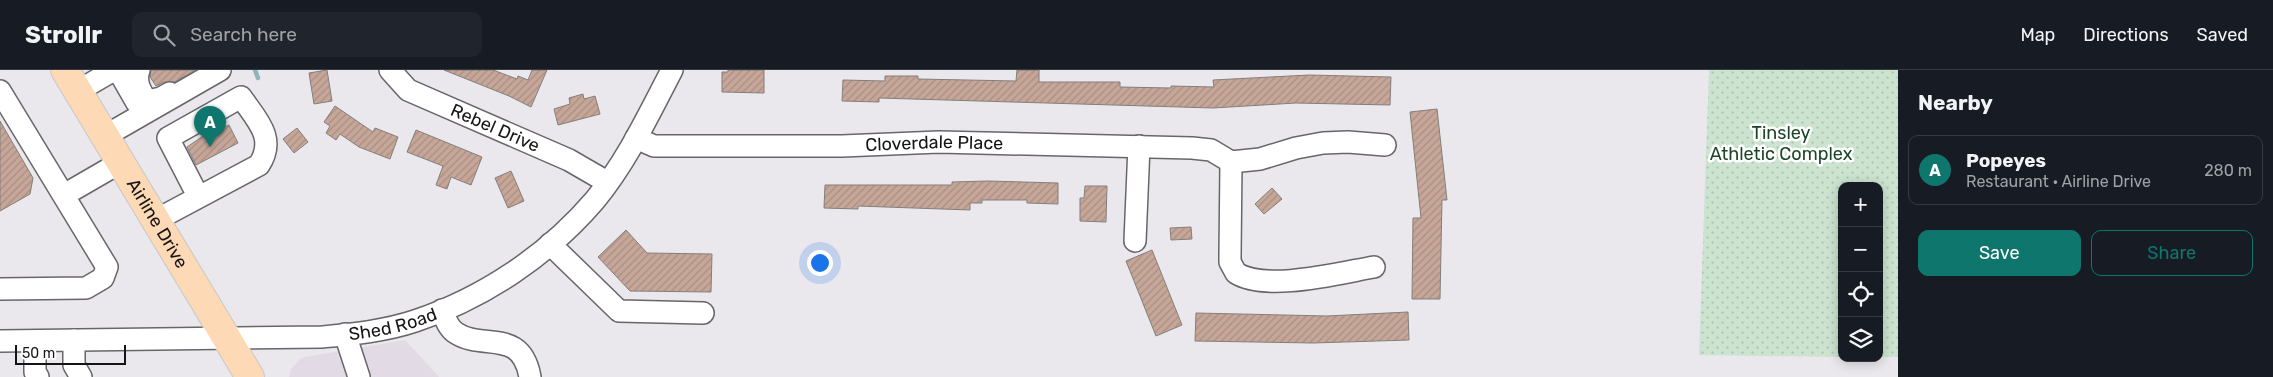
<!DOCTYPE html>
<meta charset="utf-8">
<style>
:root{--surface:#171b24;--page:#20242c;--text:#f1f3f6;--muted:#9ea1a6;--line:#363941;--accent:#0f766e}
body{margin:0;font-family:Rubik,sans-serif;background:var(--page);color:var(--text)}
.controls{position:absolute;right:15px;bottom:15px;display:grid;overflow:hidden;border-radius:10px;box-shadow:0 2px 12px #0003}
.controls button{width:45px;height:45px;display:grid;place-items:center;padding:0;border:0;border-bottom:1px solid var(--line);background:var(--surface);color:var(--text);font:25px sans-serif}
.scale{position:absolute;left:15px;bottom:12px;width:111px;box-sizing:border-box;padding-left:5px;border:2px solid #161516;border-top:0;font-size:14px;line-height:18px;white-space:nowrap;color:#161516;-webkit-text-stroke:4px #fff;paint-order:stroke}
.you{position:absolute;left:819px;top:192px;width:18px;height:18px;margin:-12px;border:4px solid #fff;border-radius:50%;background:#1a73e8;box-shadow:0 0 0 8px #1a73e833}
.badge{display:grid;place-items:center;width:32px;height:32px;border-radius:50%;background:var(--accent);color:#fff;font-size:16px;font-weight:700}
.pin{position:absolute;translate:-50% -41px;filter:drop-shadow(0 1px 2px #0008)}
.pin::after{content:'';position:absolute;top:26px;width:18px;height:15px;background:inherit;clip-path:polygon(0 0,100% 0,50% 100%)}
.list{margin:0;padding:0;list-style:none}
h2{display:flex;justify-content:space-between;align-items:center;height:65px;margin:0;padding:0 20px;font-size:21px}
h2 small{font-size:16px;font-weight:400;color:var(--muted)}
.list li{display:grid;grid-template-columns:32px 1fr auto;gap:15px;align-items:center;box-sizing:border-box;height:70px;margin:0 10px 10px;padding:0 10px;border:1px solid var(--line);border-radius:10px}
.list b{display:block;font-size:19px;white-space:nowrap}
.list p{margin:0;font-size:16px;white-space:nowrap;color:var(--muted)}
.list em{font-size:16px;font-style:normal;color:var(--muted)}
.actions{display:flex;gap:10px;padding:15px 20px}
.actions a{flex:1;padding:11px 0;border:1px solid var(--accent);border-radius:10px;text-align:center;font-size:18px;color:var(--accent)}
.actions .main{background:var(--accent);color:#fff}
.icon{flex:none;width:28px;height:28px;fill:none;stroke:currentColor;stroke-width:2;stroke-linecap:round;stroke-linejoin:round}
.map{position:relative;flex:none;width:1898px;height:307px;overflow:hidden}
header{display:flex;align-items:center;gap:30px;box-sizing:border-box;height:70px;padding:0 25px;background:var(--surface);border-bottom:1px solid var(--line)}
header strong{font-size:24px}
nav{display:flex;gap:28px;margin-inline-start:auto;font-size:18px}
.search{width:350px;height:45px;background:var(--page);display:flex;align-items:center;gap:12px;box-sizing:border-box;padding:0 18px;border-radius:10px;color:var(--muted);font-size:19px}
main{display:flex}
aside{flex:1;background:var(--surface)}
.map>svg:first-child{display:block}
.built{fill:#e2dae5}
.park{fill:url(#park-dots)}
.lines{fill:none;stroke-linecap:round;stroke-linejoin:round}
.stream{stroke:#8fb4bd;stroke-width:4.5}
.building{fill:url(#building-hatch);stroke:#837f7c}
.minor-casing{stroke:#696669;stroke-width:24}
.major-casing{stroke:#c7c7c7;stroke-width:30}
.minor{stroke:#fff;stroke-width:21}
.major{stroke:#fddab5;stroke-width:28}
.labels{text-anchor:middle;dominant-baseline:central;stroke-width:5;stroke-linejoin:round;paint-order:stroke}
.street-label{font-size:18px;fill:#161516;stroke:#fff}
.park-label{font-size:18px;fill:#1b4627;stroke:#fff}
</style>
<header>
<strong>Strollr</strong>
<div class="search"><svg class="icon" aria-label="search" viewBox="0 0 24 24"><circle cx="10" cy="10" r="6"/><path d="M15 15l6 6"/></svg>Search here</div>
<nav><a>Map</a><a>Directions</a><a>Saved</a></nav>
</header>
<main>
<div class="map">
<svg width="1898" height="307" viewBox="0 0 1898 307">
<defs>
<pattern id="park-dots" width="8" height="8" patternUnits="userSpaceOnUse" patternTransform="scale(1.25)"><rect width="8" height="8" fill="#cbe3cf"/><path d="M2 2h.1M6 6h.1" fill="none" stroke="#aec2b1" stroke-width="1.8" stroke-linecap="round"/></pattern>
<pattern id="building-hatch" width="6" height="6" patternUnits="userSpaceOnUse" patternTransform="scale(1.25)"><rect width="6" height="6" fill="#c6a698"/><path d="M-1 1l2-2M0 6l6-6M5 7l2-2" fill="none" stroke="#a98e82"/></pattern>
</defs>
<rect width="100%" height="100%" fill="#ebe8ed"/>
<path class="built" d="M405 270 439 307H289L291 299 300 289 305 287Z"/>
<path class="park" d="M1709 0H1898V287H1879V116H1842V287L1699 285Z"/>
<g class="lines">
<path class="stream" d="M255 0 258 8"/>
</g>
<path class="building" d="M151 0H195L175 12H164L156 16 150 7Z
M327 0 332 31 314 34 309 3Z
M444 0H493L517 9 518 6 528 10 532 0H547L531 37 509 26Z
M728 0H764V23L722 22V2H728Z
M1017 0H1039V12H1120V17L1171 18V16L1214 17 1213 10 1309 5 1391 7 1390 35 1296 33 1213 38 879 28V32L842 31 843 10 885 11V6H918V9L1016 11Z
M583 24 584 29 595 26 600 44 558 55 554 39 570 34 569 28Z
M335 36 373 62 375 58 398 67 390 89 359 77 340 64 336 70 326 63 330 56 324 52Z
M1437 39 1447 130H1442L1440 229H1412L1413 148H1421L1410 42Z
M0 51 33 108 30 124 0 141Z
M229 55 238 73 196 95 187 77 206 64 207 66Z
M297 58 308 72 294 83 283 69Z
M416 60 482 87 471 115 451 107 447 119 436 115 443 96 407 82Z
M511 101 524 131 508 138 495 108Z
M988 111 1058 113V134L1027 133V130H982V133H970V140L858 136V139L824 138 825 115H952V112Z
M1085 116H1107L1106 152 1080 151V128H1084Z
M1272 118 1282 129 1264 144 1255 134Z
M1191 157 1192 169 1171 170 1170 158Z
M626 160 647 183 712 184 711 222 630 221 598 187Z
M1152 180 1182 255 1156 266 1126 191Z
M1408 242 1409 270 1313 273 1195 271 1196 243 1327 246Z"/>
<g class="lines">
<defs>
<g id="minor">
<path d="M118 0 137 33"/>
<path d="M139 0C135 11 140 23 148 31L161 28 170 23"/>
<path id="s1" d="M390 0 408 20 569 90 607 112"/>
<path d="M0 21 107 197 103 208 86 218 0 219"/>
<path d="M78 21 114 0"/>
<path d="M105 66 220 0"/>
<path id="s2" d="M636 68 654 76H842L939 72 1192 78 1211 80 1231 92"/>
<path d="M1231 92 1230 185V192L1236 203C1266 222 1339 203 1374 197"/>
<path d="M1231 92 1260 89 1296 78 1323 73 1348 72 1385 75"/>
<path d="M64 125 121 92"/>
<path d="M156 150 259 95C277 68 256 49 241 27L168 68 198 126"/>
<path d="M1135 171 1139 76"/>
<path d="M550 174 619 241 703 243"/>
<path d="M442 240C445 248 448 258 456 263 483 281 521 257 530 307"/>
<path d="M345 264 359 307"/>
<path d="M74 270V295L81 307"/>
<path id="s3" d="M0 271 322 267C353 264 385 261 415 251 484 228 548 185 595 130 627 91 649 44 672 0"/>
<path d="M35 271V302L38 307"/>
</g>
<g id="major">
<path id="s4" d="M65 0 250 307"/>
</g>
</defs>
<use href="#minor" class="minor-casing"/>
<use href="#major" class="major-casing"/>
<use href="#minor" class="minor"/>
<use href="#major" class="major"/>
</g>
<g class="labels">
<g class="street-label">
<text stroke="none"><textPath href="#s1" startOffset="122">Rebel Drive</textPath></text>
<text stroke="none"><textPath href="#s2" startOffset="300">Cloverdale Place</textPath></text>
<text stroke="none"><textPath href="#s4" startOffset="179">Airline Drive</textPath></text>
<text stroke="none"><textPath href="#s3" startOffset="394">Shed Road</textPath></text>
</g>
<g class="park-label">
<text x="1781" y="63">Tinsley<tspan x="1781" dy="21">Athletic Complex</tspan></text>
</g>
</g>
</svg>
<div class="controls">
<button>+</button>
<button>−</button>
<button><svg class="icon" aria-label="locate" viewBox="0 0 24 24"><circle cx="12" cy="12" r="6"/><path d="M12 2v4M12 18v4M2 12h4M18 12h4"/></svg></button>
<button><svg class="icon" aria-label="layers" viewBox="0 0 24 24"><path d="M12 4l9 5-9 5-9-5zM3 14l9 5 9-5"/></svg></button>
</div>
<div class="scale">50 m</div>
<div class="you"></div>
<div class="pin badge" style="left:210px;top:77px">A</div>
</div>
<aside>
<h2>Nearby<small></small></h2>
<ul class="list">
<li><span class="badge">A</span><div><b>Popeyes</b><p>Restaurant · Airline Drive</p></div><em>280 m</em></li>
</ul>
<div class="actions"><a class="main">Save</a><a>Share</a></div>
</aside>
</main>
